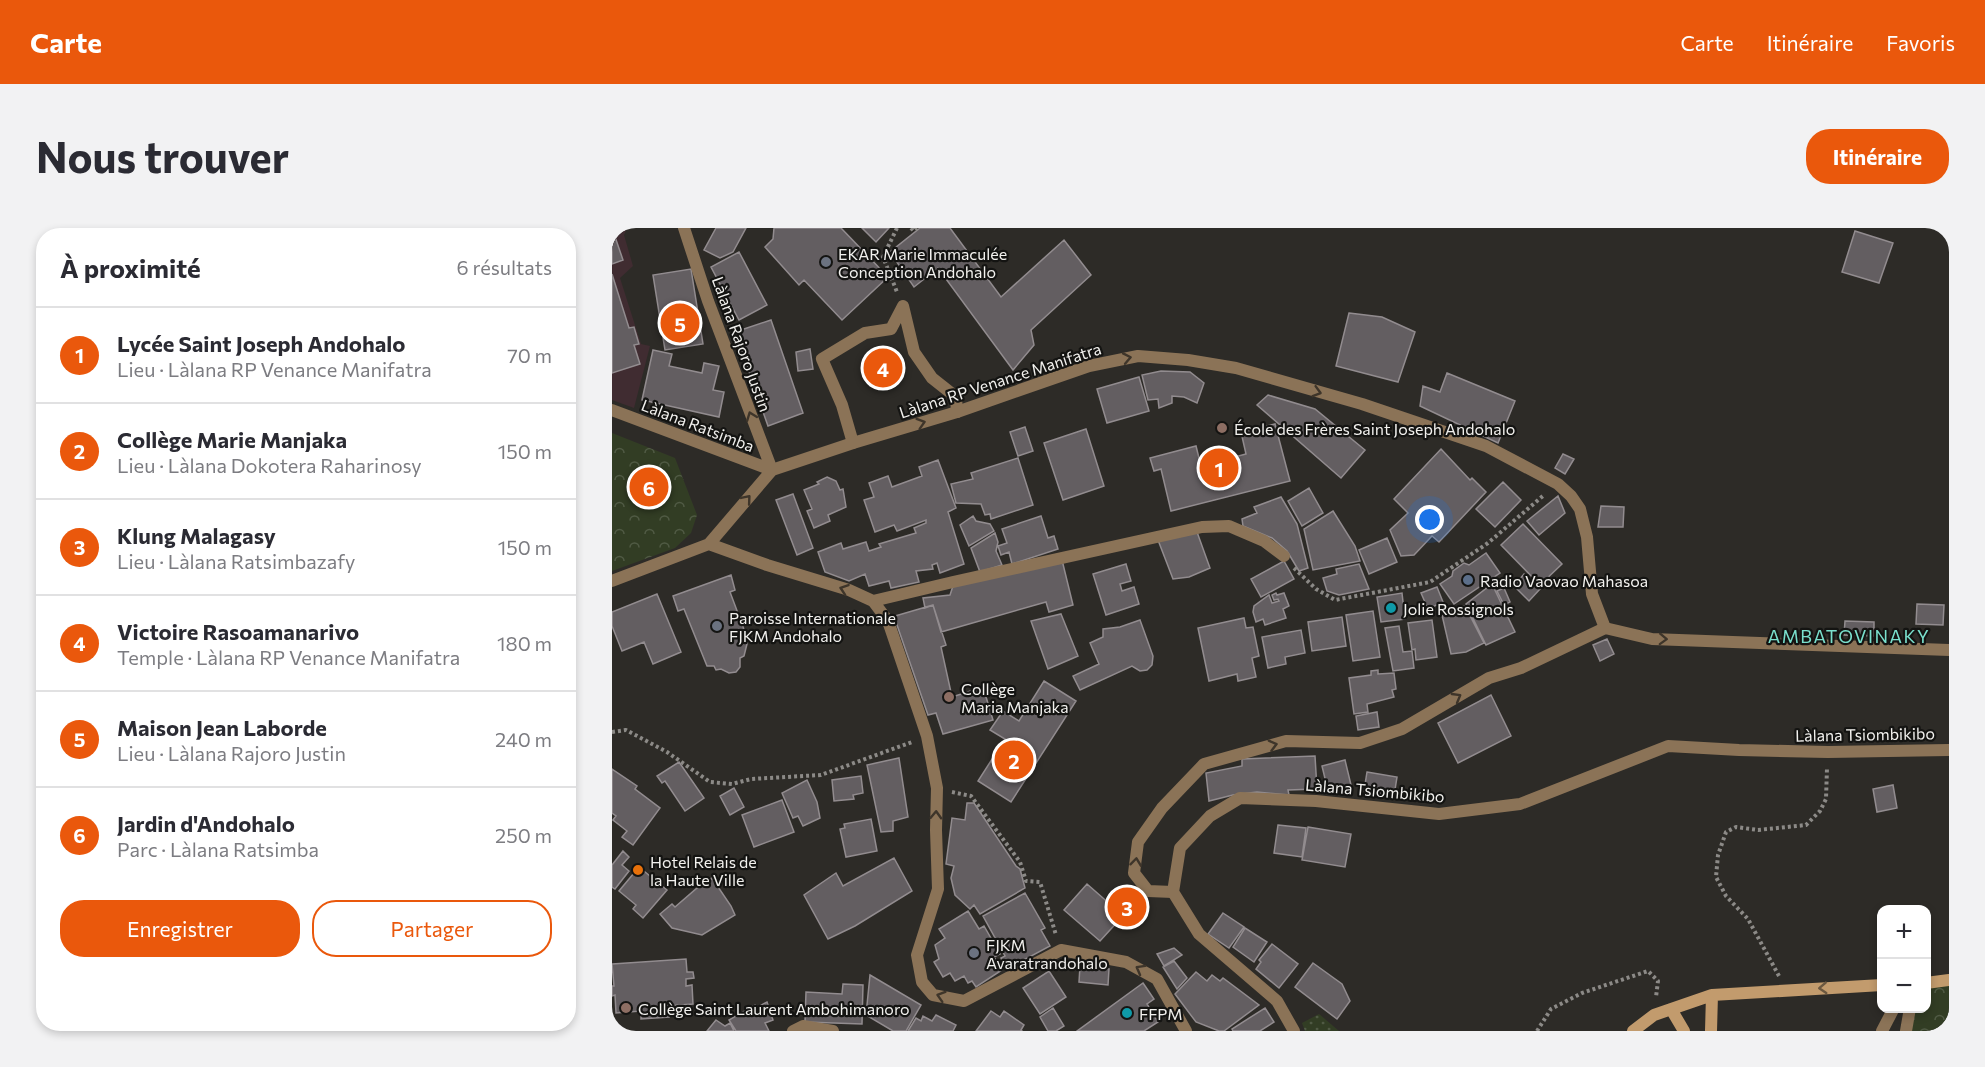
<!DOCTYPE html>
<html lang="fr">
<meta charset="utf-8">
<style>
:root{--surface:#fff;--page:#f2f2f3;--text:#2b2b33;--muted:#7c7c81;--line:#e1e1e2;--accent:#ea580c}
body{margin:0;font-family:Commissioner,sans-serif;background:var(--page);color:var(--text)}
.controls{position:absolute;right:18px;bottom:18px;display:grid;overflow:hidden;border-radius:12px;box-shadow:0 3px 9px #0003}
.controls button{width:54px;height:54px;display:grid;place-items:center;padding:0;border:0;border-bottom:2px solid var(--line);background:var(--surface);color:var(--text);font:30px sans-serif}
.you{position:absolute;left:818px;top:292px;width:21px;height:21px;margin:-15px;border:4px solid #fff;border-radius:50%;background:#1a73e8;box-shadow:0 0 0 9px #1a73e833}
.badge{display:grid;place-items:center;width:39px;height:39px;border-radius:50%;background:var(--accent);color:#fff;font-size:20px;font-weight:700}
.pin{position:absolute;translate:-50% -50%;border:3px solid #fff;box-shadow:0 2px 6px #0006}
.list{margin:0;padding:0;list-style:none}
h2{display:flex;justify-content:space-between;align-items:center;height:78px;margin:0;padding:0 24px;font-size:26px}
h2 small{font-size:20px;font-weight:400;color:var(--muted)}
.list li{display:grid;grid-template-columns:39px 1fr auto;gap:18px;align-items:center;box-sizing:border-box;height:96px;padding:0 24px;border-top:2px solid var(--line)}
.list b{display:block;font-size:22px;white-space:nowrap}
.list p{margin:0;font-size:20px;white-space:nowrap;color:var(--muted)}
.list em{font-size:20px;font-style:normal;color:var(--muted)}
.actions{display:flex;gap:12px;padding:18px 24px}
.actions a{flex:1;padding:14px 0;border:2px solid var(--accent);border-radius:24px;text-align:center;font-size:21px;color:var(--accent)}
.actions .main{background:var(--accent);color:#fff}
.map{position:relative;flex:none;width:1337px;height:803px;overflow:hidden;border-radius:24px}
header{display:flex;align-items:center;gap:36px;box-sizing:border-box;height:84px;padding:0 30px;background:var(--accent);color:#fff}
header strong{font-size:28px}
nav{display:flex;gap:33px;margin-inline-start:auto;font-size:21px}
.intro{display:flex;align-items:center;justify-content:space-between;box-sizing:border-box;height:144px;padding:0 36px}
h1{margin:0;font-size:42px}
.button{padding:15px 27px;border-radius:24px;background:var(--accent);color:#fff;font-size:21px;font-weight:700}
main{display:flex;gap:36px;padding:0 36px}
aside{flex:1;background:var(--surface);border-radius:24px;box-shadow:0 3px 9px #0003}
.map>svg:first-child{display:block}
.education{fill:#402c31}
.grass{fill:url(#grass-dots)}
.park{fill:url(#park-crowns)}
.building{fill:#635e61;stroke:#928c8f;stroke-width:1.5}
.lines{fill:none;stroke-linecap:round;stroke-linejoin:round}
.path{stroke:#8c8a87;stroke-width:4;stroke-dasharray:3 3;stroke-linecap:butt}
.service{stroke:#8b7357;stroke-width:12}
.minor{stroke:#8b7357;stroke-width:12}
.tertiary{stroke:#8b7357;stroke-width:12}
.secondary{stroke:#c29b6d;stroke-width:12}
.oneway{stroke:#3e352a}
.oneway2{stroke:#6b5840}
.worship-dot{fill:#6b7280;stroke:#141412;stroke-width:2}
.education-dot{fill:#8d6e63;stroke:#141412;stroke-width:2}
.service-dot{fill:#5c6f8a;stroke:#141412;stroke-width:2}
.culture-dot{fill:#0f9aa8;stroke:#141412;stroke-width:2}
.food-dot{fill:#e8710a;stroke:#141412;stroke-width:2}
.labels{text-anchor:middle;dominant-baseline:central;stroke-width:4.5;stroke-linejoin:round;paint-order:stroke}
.poi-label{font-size:16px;fill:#f2f1ee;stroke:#141412;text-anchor:start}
.street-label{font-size:16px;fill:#f2f1ee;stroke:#141412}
.neighbourhood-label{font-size:18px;letter-spacing:1.5px;fill:#7ae0cd;stroke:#141412}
</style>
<header>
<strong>Carte</strong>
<nav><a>Carte</a><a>Itinéraire</a><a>Favoris</a></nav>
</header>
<div class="intro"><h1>Nous trouver</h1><a class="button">Itinéraire</a></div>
<main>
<aside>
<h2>À proximité<small>6 résultats</small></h2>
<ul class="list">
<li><span class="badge">1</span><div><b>Lycée Saint Joseph Andohalo</b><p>Lieu · Làlana RP Venance Manifatra</p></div><em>70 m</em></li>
<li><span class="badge">2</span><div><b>Collège Marie Manjaka</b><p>Lieu · Làlana Dokotera Raharinosy</p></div><em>150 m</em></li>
<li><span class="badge">3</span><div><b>Klung Malagasy</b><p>Lieu · Làlana Ratsimbazafy</p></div><em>150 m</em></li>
<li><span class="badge">4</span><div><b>Victoire Rasoamanarivo</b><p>Temple · Làlana RP Venance Manifatra</p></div><em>180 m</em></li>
<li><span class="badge">5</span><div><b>Maison Jean Laborde</b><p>Lieu · Làlana Rajoro Justin</p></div><em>240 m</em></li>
<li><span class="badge">6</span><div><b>Jardin d'Andohalo</b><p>Parc · Làlana Ratsimba</p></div><em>250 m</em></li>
</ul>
<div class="actions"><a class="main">Enregistrer</a><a>Partager</a></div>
</aside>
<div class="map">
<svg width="1337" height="803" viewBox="0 0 1337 803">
<defs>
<pattern id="grass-dots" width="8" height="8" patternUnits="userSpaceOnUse" patternTransform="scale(1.5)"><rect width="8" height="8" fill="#323d24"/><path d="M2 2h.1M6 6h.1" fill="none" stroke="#505a44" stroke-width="1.8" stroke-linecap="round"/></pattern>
<pattern id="park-crowns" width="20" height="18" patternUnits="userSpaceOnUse" patternTransform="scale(1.5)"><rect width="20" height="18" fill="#323d24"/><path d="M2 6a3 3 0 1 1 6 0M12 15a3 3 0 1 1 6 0" fill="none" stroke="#505a44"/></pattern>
</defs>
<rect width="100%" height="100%" fill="#2d2b27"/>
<path class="education" d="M0 0H15L12 7 21 38 8 50 29 116 38 118 22 180 0 172Z"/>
<path class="grass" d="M707 786 727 803H693L690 795Z"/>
<path class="park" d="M0 205 63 230 85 287 79 305 63 320 0 343Z
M1337 752V803H1294L1298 781 1314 780 1315 755Z"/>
<path class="building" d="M0 0 11 32 0 36Z
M104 0H134L121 24 108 30 92 22Z
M162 0H229L276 49 230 92 192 52 187 57 153 19 161 11Z
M250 0H277L264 14Z
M308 0H338L389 69 452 12 479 47 419 102 422 117 401 142 326 40 302 59 278 24Z
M1243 3 1281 15 1267 55 1230 44Z
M127 24 155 77 127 92 99 39Z
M79 41 91 116 53 122 41 47Z
M0 46 17 100 22 99 27 116 22 117 28 136 0 145Z
M737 85 770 89 803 104 786 154 724 138Z
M159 92 191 185 156 198 123 104Z
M198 121 201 141 186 143 184 124Z
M41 122 60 126 57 138 90 145 92 135 107 138 101 162 112 164 107 189 30 172Z
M270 124 280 128 287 134 289 143 283 152 273 157 258 158 252 149 253 138Z
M549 143 578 144 592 155 585 175 572 169 560 168V175L547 180 546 171 536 172 530 147Z
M835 145 903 173 886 215 808 178 811 158 828 164Z
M527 149 537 183 495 195 485 161Z
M656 167 703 181 753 222 729 250 645 177Z
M663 196 678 253 559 283 549 241 542 243 538 230 584 218 589 238 634 226 629 204Z
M413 199 421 223 406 228 398 204Z
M474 201 492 258 451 272 432 215Z
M829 221 858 252 860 250 874 264 827 314 820 308 802 327 789 328 778 302 796 285 782 271Z
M951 226 962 231 953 246 943 240Z
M406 230 421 277 379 291 378 286 373 287 369 276 344 275 339 256 361 251 359 245Z
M326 232 344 280 336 284 352 336 328 345 325 335 320 337 321 341 304 343 307 354 279 360 277 353 257 358 253 346 237 353 213 344 206 324 229 315 231 321 254 314 257 323 269 319 267 316 304 305 302 300 314 295V292L285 303 282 297 263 304 252 272 262 269 257 255 276 248 280 259 310 248 307 239Z
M215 249 224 253 228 262 231 261 234 279 216 287 218 293 202 300 195 283 200 281 192 262 207 256 205 254Z
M891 254 909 272 883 299 864 281Z
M697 260 711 285 690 298 676 273Z
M181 266 201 320 185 327 164 272Z
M946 268 953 285 927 307 915 293Z
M669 269 685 296 696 340 687 343 675 323 660 310 631 298 630 291 645 285 642 279Z
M989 278 1012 279 1011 299H986Z
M721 283 743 318 748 333 701 342 692 301Z
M361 288 364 293 378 296 382 303 357 318 348 297Z
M429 288 436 310 442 308 446 321 400 336 397 324 389 327 386 318 395 315 390 301Z
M911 296 950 336 928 357 889 317Z
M585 304 598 340 577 349 561 351 546 312Z
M383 305 386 314 384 323 390 337 368 344 359 320Z
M775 310 785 334 757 346 747 322Z
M874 325 888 345 842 376 828 356 840 348 841 343 852 335 857 337Z
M450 332 461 377 437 384 434 374 329 404 321 377 313 380 311 370 338 367 341 358Z
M672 333 682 351 649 369 639 351Z
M514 336 519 353 508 356 510 363 522 359 527 376 494 387 481 346Z
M747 336 757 361 727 367 715 363 711 350 725 346 724 341Z
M912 346 928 361 917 373 902 358Z
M119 347 123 362 118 364 136 412 132 428 128 430V439L124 444 117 445 109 441 104 442 102 438H95L72 381 66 383 61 368Z
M880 356 903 404 874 417 854 376Z
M825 359 831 374 816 381 809 365Z
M892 360 898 374 892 377 885 363Z
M664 365 665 367 672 365 677 378 671 381 674 390 653 397 651 391 644 394 641 384 642 378 657 367 660 375 667 373 666 371 662 372 660 367Z
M790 365 793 391 769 394 765 369Z
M45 366 69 424 41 436 32 414 10 423 0 398V384Z
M1305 376 1332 377 1331 397 1304 396Z
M321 377 334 417 329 419 340 469 371 459 381 492 331 506 324 485 316 487 285 397 283 388Z
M853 378 872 415 854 424 839 426 830 387 835 386V381Z
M761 383 768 429 741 433 734 387Z
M449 386 466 428 436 441 419 393Z
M730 389 734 418 700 423 696 394Z
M632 390 634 400 641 399 647 428 640 430 644 449 626 453 625 446 597 453 586 400Z
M528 392 541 428 540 437 535 442 528 443 520 438 468 462 461 448 487 436 478 415 491 409V401L508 399Z
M820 392 825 429 804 432 803 421 800 422 796 395Z
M1233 393 1262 394V408L1232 407Z
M787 398 791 424 800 423 802 440 781 443 773 400Z
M689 402 693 425 673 429 674 436 656 440 650 409Z
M995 411 1002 426 988 433 981 417Z
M766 442V446L782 445 784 461 780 462 782 469 755 476 756 484 742 486 737 450 759 447V443Z
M432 453 464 473 399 574 366 553 393 511 378 502 391 483 407 493Z
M879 467 899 508 846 535 826 495Z
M765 484 767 499 746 502 744 488Z
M703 528 705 561 676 562 677 567 645 564 621 567 597 573 594 545 630 538V531Z
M287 530 296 589 281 593V603L269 604 255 537Z
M733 532 739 557 716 563 710 538Z
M67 534 92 570 73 583 53 553 50 555 45 548Z
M0 541 25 558 23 561 48 580 21 617 10 609 15 603 1 592 4 588 0 585Z
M755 544 785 549 782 568 752 563Z
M249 548 251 565 241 567 242 571 222 573 220 552Z
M195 552 205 574 208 590 191 598 186 588 181 590 170 565Z
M1281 557 1285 580 1265 584 1261 561Z
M122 560 132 579 118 587 108 568Z
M170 572 182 604 142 619 130 587Z
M355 575H362L404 638 408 641 413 660 368 686 362 677 358 681 343 667 339 650 342 638 334 636 340 590 353 592Z
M259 591 265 623 234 629 228 601 233 600 232 596Z
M666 597 694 600 690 629 662 625Z
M696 599 739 606 733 639 690 632Z
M11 623 17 629 10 637 17 643 3 661 0 659V637Z
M282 630 300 663 243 698 216 711 192 667 224 645 231 658Z
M27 639 55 662 31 690 21 681 24 677 7 663Z
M100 650 119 678 123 687 90 707 60 700 48 686 60 676 63 679 92 654Z
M475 656 499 677 496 681 508 691 488 713 452 682Z
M413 665 433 700 429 702 438 718 395 741 389 730 393 728 371 688Z
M515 665 529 681 516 692 502 677Z
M356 683 367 701 372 698 388 726 382 729 390 742 364 759 360 753 356 755 352 748 343 753 338 745 331 749 322 734 327 731 323 717 333 710 327 701Z
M611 685 632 699 617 720 596 706Z
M633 700 655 714 642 734 621 719Z
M660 716 686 736 667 760 644 741 649 734 647 732Z
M562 720 570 727 552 738 545 726Z
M74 731 75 744H81L82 750 74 751V758L80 757 81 776 56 778 57 789 29 791V783L4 785 3 767 0 768V758H2L0 736Z
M562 733 575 750 565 761 551 739Z
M701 735 730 756 738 773 725 791 683 759Z
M468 738 497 741 496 757 467 754Z
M437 743 454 769 428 786 411 760Z
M584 744 595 753 600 747 608 753 611 750 647 777 612 803H607L584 794 563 766Z
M258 747 309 777 294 803H281L254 787Z
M531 755 542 771 535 776 546 794 532 803H465Z
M231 756 251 757 250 796 193 794 194 764 230 766Z
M155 774 161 792 153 795 157 803H124L117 792 143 777 144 780Z
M441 780 452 798 444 803H436L428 789Z
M653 780 662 794 648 803H621L620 801Z
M379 783 388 789 392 783 412 797 409 802 410 803H364Z
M324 787 344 797 341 803H296L304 790 309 793 311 788 320 793Z
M104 792 113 798 118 795 122 803H95Z"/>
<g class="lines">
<path class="path" d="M285 0 271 29 285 64
M299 0 302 3 305 0
M682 340 704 361 723 372 818 354 876 315 932 267
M0 504 14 502 55 524 98 554 120 556 139 551 209 547 300 514
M340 564 359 568 408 634 414 653 428 654 444 707
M1167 748 1136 691 1114 668 1104 649 1106 627 1114 604 1124 599 1146 602 1194 597 1208 583 1214 571 1215 540
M925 803 939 781 970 765 1036 743 1046 753 1044 769"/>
<path class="service" d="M241 215 230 177 210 131 253 105 279 101 291 78 302 124 320 150 344 169 345 184
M1270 803 1282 780
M1294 803 1298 780"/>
<path class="minor" d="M72 0 96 73 160 242
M0 182 160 242
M97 316 155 337 237 362 261 373 276 393 315 508 325 560 324 602 326 661 305 727 310 754 321 767 352 773 449 722 514 734 545 751 574 803
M0 353 97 316 160 242 241 215 345 184 477 138 526 128 576 132 624 140 750 176 874 218 946 256 959 268 968 281 975 309 980 366 993 400
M261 373 341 354 590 299 617 298 652 313 672 328
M993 400 1040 411 1337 422
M561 664 536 663 522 645 526 614 550 580 592 536 674 513 748 515 790 501 877 450 909 440 993 400"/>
<path class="tertiary" d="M181 803 191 798 221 803
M682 803 665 773 587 706 561 664 568 620 598 588 628 570 704 573 827 586 908 576 1056 518 1127 522 1216 524 1337 522"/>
<path class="secondary" d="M1314 755 1337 752
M1059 781 1072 803
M1021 803 1042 787 1100 767 1270 757
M1099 803 1100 767"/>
</g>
<defs><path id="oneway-chevron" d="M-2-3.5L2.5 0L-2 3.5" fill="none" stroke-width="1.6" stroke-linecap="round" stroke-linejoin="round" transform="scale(1.5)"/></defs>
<g class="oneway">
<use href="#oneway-chevron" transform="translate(515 130) rotate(-11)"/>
<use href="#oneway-chevron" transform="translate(705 164) rotate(16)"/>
<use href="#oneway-chevron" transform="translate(139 188) rotate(-111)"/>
<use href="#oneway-chevron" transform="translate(309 195) rotate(-17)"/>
<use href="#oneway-chevron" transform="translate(135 271) rotate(-50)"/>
<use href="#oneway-chevron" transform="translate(232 361) rotate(-161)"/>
<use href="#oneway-chevron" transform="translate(1051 411) rotate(2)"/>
<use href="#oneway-chevron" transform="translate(845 469) rotate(-30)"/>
<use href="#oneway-chevron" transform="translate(661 517) rotate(-15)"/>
<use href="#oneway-chevron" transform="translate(324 587) rotate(-88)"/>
<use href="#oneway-chevron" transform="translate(524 634) rotate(-83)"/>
<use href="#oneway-chevron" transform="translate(528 741) rotate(-151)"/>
<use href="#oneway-chevron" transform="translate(329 768) rotate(-163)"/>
</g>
<use class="oneway2" href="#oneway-chevron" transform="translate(1211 760) rotate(177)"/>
<g class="worship-dot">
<circle cx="214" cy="34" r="6"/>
<circle cx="105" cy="398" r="6"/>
<circle cx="362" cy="725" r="6"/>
</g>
<g class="education-dot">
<circle cx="610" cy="200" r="6"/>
<circle cx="337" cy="469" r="6"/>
<circle cx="14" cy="780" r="6"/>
</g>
<circle class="service-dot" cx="856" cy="352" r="6"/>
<g class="culture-dot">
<circle cx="779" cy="380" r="6"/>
<circle cx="515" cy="785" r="6"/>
</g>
<circle class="food-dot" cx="26" cy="642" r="6"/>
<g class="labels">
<g class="poi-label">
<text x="226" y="25">EKAR Marie Immaculée<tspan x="226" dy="18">Conception Andohalo</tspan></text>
<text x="622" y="200">École des Frères Saint Joseph Andohalo</text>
<text x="868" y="352">Radio Vaovao Mahasoa</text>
<text x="791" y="380">Jolie Rossignols</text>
<text x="117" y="389">Paroisse Internationale<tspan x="117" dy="18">FJKM Andohalo</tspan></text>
<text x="349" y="460">Collège<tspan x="349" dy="18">Maria Manjaka</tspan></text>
<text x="38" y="633">Hotel Relais de<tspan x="38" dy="18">la Haute Ville</tspan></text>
<text x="374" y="716">FJKM<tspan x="374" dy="18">Avaratrandohalo</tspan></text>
<text x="26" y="780">Collège Saint Laurent Ambohimanoro</text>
<text x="527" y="785">FFPM</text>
</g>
<g class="street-label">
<text transform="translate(130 116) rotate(70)">Làlana Rajoro Justin</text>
<text transform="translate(388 152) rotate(-18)">Làlana RP Venance Manifatra</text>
<text transform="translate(86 197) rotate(21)">Làlana Ratsimba</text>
<text transform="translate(1253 506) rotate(-1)">Làlana Tsiombikibo</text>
<text transform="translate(763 562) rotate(5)">Làlana Tsiombikibo</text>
</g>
<g class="neighbourhood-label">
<text x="1237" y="408">AMBATOVINAKY</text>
</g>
</g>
</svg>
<div class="controls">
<button>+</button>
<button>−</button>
</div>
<div class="you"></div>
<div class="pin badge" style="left:607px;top:240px">1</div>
<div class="pin badge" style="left:402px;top:532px">2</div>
<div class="pin badge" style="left:515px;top:679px">3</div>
<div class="pin badge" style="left:271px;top:140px">4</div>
<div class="pin badge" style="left:68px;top:95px">5</div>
<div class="pin badge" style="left:37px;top:259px">6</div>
</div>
</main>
